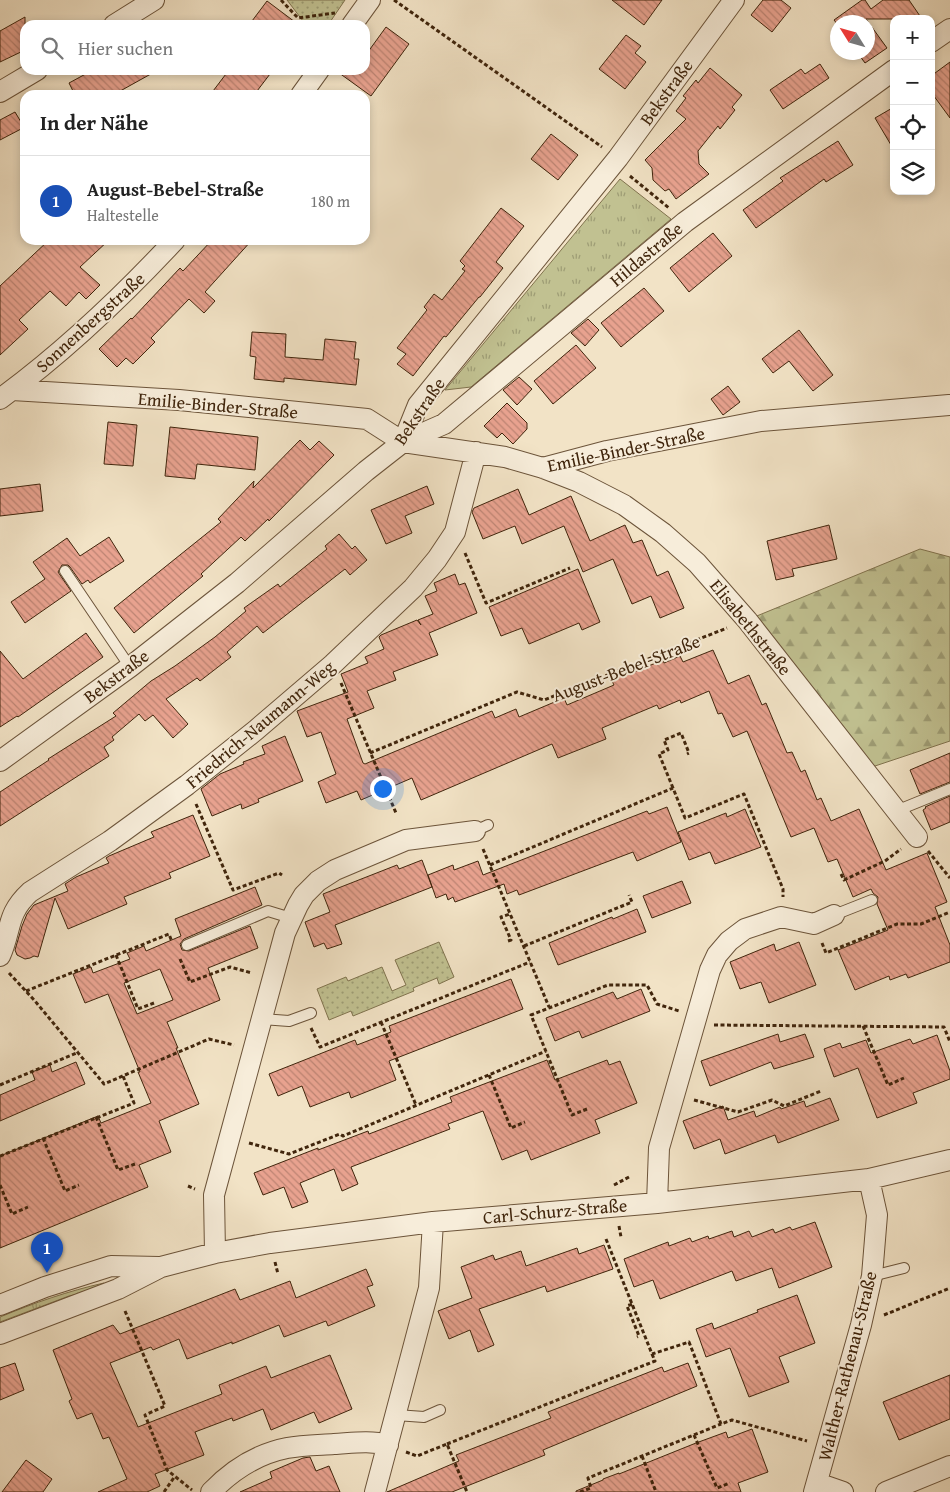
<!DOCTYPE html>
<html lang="de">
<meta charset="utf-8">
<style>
:root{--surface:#fff;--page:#f6f6f6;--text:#222;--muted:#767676;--line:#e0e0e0;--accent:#ea580c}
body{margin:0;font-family:"Gentium Book Plus",serif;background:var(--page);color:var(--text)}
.controls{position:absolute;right:15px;top:15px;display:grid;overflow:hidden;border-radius:10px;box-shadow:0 2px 8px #0003}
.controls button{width:45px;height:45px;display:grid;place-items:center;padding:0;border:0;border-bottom:1px solid var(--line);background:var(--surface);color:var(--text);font:25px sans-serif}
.compass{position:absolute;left:830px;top:15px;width:45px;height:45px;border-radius:50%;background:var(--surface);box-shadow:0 2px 8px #0003;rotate:307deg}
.you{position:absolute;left:382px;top:788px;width:18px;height:18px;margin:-12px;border:4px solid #fff;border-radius:50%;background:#1a73e8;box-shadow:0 0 0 8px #1a73e833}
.badge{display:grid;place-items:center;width:32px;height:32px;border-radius:50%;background:var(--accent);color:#fff;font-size:16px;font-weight:700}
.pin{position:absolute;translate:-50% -41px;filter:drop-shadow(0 1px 2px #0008)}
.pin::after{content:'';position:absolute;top:26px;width:18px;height:15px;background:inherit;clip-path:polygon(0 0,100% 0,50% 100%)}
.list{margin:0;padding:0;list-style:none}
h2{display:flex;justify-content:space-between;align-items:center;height:65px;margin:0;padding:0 20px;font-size:21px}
h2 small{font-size:16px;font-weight:400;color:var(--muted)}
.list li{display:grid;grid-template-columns:32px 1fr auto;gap:15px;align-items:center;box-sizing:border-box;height:90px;padding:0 20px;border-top:1px solid var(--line)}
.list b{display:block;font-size:19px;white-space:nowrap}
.list p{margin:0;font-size:16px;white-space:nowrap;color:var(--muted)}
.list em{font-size:16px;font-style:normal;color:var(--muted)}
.icon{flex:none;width:28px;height:28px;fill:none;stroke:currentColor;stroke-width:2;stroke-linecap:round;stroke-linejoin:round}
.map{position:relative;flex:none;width:950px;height:1492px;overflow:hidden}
.search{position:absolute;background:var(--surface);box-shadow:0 2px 8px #0003;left:20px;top:20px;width:350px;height:55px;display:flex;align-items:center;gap:12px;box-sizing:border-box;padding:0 18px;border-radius:15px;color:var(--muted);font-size:19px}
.panel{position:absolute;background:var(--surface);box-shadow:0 2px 8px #0003;left:20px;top:90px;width:350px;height:155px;border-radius:15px}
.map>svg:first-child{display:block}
.grass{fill:url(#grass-tufts);stroke:#80734e}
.forest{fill:url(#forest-firs);stroke:#80734e}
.park{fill:url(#park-dots);stroke:#80734e}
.building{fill:url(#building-back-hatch);stroke:#40250c;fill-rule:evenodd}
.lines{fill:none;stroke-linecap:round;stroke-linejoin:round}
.lane-casing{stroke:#6c543a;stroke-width:12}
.street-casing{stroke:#6c543a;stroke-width:22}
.path{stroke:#40250c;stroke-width:3;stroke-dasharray:4 2.5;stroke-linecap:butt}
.lane{stroke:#f7edda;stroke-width:10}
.street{stroke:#f7edda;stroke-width:20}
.labels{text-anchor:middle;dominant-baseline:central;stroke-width:4;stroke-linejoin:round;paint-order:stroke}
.street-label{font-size:18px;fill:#40250c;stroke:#f7edda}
</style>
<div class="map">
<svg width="950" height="1492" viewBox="0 0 950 1492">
<defs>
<pattern id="grass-tufts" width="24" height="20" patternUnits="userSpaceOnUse" patternTransform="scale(1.25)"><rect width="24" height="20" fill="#c1c191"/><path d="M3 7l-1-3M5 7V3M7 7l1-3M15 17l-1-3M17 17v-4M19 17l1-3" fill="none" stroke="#9e9d75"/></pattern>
<pattern id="forest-firs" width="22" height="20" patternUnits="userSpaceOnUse" patternTransform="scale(1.25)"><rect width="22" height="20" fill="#c1c191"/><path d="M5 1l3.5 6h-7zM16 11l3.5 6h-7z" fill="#9e9d75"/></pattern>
<pattern id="park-dots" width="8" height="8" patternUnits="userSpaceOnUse" patternTransform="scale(1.25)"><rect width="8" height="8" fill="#c1c191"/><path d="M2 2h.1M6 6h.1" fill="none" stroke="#9e9d75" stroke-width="1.8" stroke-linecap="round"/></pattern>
<pattern id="building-back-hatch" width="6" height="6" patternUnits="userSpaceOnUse" patternTransform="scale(1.25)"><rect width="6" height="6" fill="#e8a28f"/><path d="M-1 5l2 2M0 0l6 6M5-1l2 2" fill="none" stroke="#bd8473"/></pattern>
</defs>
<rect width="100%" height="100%" fill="#f2e3c6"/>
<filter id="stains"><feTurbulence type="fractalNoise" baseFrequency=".004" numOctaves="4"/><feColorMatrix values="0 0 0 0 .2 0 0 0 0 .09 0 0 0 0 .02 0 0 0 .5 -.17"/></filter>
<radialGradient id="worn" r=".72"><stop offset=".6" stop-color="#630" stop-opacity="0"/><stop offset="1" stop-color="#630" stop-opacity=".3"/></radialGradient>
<path class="grass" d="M620 179 671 219 471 387 445 390Z
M104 1283 105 1288 69 1296 0 1322V1317C34 1303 68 1291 104 1283Z"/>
<path class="forest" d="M920 549 950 557V741L863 770 747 620Z"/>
<path class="park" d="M287 0H345L328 25H306Z
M439 942 454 977 439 984 437 978 413 988 414 991 353 1016 351 1011 329 1020 317 989 346 977 348 981 382 967 392 991 406 985 395 960Z"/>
<path class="building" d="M612 0H662L644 25Z
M763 0H781L791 8 772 32 751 15Z
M862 0H865L871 9 883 0H909L922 19H866L887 48 865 63 857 52H868V22H838V25L834 20Z
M267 1 299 25H249Z
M25 17V50L0 62V31Z
M386 27 409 44 371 96 335 70H365V56Z
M626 35 641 46 635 53 646 62 625 89 599 69Z
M950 62V118L931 92V76Z
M820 64 829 78 783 109 770 90 801 69 805 74Z
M710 68 742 95 732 107 735 110 720 129 718 126 698 151 699 164 709 174 676 199 669 189 665 191 653 180 652 168 645 160 686 119 676 111 686 98 683 96 696 80 698 83Z
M93 70H158L113 95H75L69 83Z
M229 70H273L254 95H210Z
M894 107V150L875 118Z
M15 112 21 122V129L0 140V120Z
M551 134 578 155 558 180 531 159Z
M838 141 853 165 826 182 824 179 756 228 743 210 783 181 780 178Z
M501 208 524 226 496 262 503 268 480 297H479L446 337 444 336 413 376 397 364 406 354 397 348 427 310 424 307 434 294 442 300 465 271 462 269 465 266 460 261Z
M713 233 732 256 689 292 670 268Z
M49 240H109L80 267 100 285 86 299 79 292 66 306 50 291 19 320 28 329 0 355V286Z
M212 240H252L205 292 215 301 204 313 189 299 151 338 155 342 133 364 126 358 117 367 99 349 131 318 132 319 180 268 183 271Z
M644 288 664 311 621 347 601 323Z
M588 319 599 330 585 346 571 333Z
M799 330 833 375 813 391 789 361 773 373 762 359Z
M252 332 286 334 285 357 323 360 325 339 356 342 354 359H359L356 385 284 378V382L254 379 256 357 250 356Z
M576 345 596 368 553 404 534 381Z
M519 377 532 389 517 405 503 390Z
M728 386 740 402 723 415 711 399Z
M507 403 527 423V429L513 444 502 433 497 438 484 426Z
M108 422 137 425 133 466 104 464Z
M170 427 258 437 255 470 197 464 195 479 165 476Z
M300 440 310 450 319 441 334 455 269 521 268 519 245 541 241 537 201 574 203 576 134 633 114 608 221 522 218 519 254 481 253 488Z
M40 484 43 511 0 516V489Z
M427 486 434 504 405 516 412 533 386 544 371 510Z
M518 489 529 515 571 496 590 541 625 525 633 543 642 540 657 576 668 571 684 608 660 618 651 596 632 604 613 559 583 572 564 526 522 544 515 526 483 539 472 512 474 508Z
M829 525 837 559 792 569 794 576 776 580 767 541Z
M339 534 352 549 355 546 367 560 350 575 345 569 263 633 257 626 227 652 231 657 200 681 197 678 166 699 188 724 173 738 153 715 145 721 139 714 112 737 114 740 104 747 109 756 0 826V792L49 760 48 759 116 716 113 713 151 681 175 666 215 637 246 611 244 608 278 584 280 587 327 549 325 546Z
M109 537 124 561 90 583 88 580 82 584 70 567 68 565H62L58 572 71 591 25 623 11 602 45 579 33 562 67 538 80 556Z
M578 569 600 622 582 630 579 623 529 644 522 628 501 636 489 607Z
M455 574 459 585 465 583 477 613 429 633 438 655 393 672 396 680 367 691 374 708 347 719 363 763 365 764 492 711 495 718 516 709 519 717 564 698 567 705 614 685 610 677 633 668 634 672 663 660 664 663 680 656 683 662 713 650 728 684 749 675 762 705 766 703 787 753 792 752 801 772 805 770 817 800 821 798 831 821 859 809 886 870 927 853 947 902 935 907 950 945V962L908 978 906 974 890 980 889 976 855 990 838 950 888 930 877 904 878 897 873 893 871 889 853 897 837 859 828 862 814 828 791 837 747 731 733 737 722 713 718 714 709 691 681 703 680 700 659 709 657 705 602 728 606 739 558 758 552 744 421 800 412 778 361 800 357 791 326 803 318 782 336 774 321 732 307 737 297 711 348 692 341 674 368 663 365 657 384 649 379 637 381 635 417 620 421 625 418 620 433 614 425 596 437 591 434 583Z
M86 633 103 657 18 717 17 716 0 727V651L23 679Z
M285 736 303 781 258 799 259 802 242 809 241 804 212 816 201 789 220 774 244 764 243 762 265 754 262 746Z
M950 753V782L920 794 910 770Z
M950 796V822L931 830 923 810 926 808 925 807Z
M667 807 681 842 637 861 633 852 519 895 517 890 507 894 504 884 455 902 453 897 448 900 446 894 436 898 428 875 453 865 454 870 478 861 483 875 647 811 649 814Z
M745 809 761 847 715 864 710 852 689 860 678 832 726 813 727 817Z
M193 815 210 856 169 873 171 878 124 897 127 904 68 929 55 898 38 957 34 956 30 958 25 959 17 955 15 950 22 926 27 914 34 905 68 891 65 884 76 877 109 863 106 858 109 856 154 837 151 832Z
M422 860 432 887 335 925 342 944 327 949 324 943 314 947 305 922 330 912 323 894 397 865 399 869Z
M682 881 691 903 652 918 643 896Z
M255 887 262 905 184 939 180 944 182 950 189 951 250 926 258 948 208 968 220 1000 167 1022 178 1048H176L199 1104 159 1121 171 1152 139 1165 148 1187 0 1248V1156L98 1116 101 1123 151 1103 138 1072H140L108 994 85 1003 73 974 91 967 93 973 130 959 127 953 144 946 146 951 181 936 175 919ZM160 969 173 1000 137 1014 124 983Z
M637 909 646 932 558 965 549 943 612 917 613 919Z
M799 942 816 985 769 1003 761 982 740 989 730 962 774 944 776 951Z
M511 979 523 1009 389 1061 396 1080 351 1098 349 1092 310 1107 302 1086 278 1096 269 1074 355 1040 357 1045 391 1032 389 1026Z
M641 989 650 1011 582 1038 579 1031 555 1041 546 1018 613 992 617 999Z
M778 1034 780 1042 805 1034 814 1057 774 1069 771 1062 710 1086 701 1061Z
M937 1035 950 1071V1079L913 1093 917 1103 877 1118 858 1068 834 1077 824 1049 840 1043 842 1048 866 1040 871 1053 910 1039 913 1044Z
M547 1060 555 1080 607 1060 609 1065 620 1061 637 1103 595 1120 600 1133 531 1160 527 1150 502 1160 483 1111 448 1124 450 1129 351 1167 358 1184 342 1191 334 1169 300 1183 308 1202 292 1208 284 1187 263 1195 254 1173 318 1148V1150L368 1131 369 1134 416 1116 452 1102 450 1097Z
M76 1062 85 1084 0 1121V1095L35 1080 32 1072 50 1065 52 1072Z
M830 1098 839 1120 778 1143 775 1135 725 1154 720 1139 694 1149 683 1121 723 1106 728 1120 754 1111 756 1117 780 1107 781 1109 804 1101 806 1107Z
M815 1222 832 1267 779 1288 772 1268 736 1281 732 1271 660 1299 653 1280 634 1287 624 1259 668 1242 669 1246 690 1238 692 1242 708 1236 709 1239 732 1231 734 1237 749 1231 752 1237 773 1229 775 1233 790 1227 792 1230Z
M604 1245 613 1269 547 1292 545 1286 479 1309 494 1345 478 1352 470 1330 449 1339 438 1311 472 1298 461 1267 493 1255 495 1260 521 1251 526 1266 577 1248 579 1254Z
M366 1269 373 1285 367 1287 375 1306 328 1326 326 1321 284 1337 279 1325 232 1344V1342L187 1359 179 1339 153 1350 151 1347 110 1363 138 1427 222 1394 219 1385 266 1366 271 1378 330 1355 352 1409 319 1423 314 1412 271 1430 263 1409 233 1421 232 1418 195 1432 204 1455 155 1474 160 1486 147 1492H98L127 1479 109 1437 103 1439 92 1413 77 1419 69 1401 72 1399 53 1350 113 1325 120 1334 235 1289 240 1300 290 1281 296 1298Z
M797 1295 815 1343 779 1357 789 1382 749 1397 730 1348 706 1357 696 1329 712 1323 714 1329 758 1312 757 1310Z
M15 1363 24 1390 0 1400V1368Z
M688 1363 697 1386 543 1450 545 1455 452 1492H387L459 1461 456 1455 551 1418 548 1412 662 1367 664 1372Z
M950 1375V1419L899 1440 883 1402Z
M752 1429 768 1472 738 1483 741 1492H576V1491L603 1480V1479L619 1473V1474L696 1443 726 1432 728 1438Z
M310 1457 316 1471 329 1466 340 1492H240L272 1478 270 1472 303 1458Z
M26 1460 52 1479 43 1492H2Z"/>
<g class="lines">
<defs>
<path id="lane" d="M65 571 130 667
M896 811 950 789
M475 831 488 825
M834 915 872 900
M187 945 268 911 291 918
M262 1019 289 1021 311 1013
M872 1276 904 1268
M396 1415 424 1417 440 1410"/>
<path id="street" d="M114 25 154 0
M352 25 370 0
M931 42 950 29
M0 92 37 70
M301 95 319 70
M12 390 179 400 367 419 403 442 505 457 543 468 579 482 624 505 663 533 697 563 747 620 917 837
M0 399C64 352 121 298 175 240
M403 442 444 424 685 222 894 70
M543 468 607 451 761 421 949 405
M0 761 130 667 237 583 366 471 403 442 418 405 618 158 734 0
M0 956C12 929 6 914 30 892L110 841 187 785 256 730 333 664 413 588 437 559 455 532 476 452
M657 1203 659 1148 710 970 717 955 729 941 745 929 781 917 814 924 834 915
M215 1253 214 1195 285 933 298 905 304 895 318 881 335 870 406 840 475 831
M0 1305 45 1287 111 1266 159 1267
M0 1334 118 1289 161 1267 215 1253 270 1243 433 1222 657 1203 869 1179 950 1160
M817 1483 843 1492
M211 1492C232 1470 257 1454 287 1448 302 1445 319 1445 334 1444 352 1443 370 1440 388 1445
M375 1492 429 1288 433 1222
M814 1492 861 1325 872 1276 877 1215 869 1179
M886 1492 950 1466"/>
</defs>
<use href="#lane" class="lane-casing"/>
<use href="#street" class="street-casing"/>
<path class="path" d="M281 0 298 18 335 13
M394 0 602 147
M630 176 669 208
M465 553 486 603 570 568
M341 683 396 813
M370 753 517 692 544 700 727 628
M673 788 659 754 668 750 664 740 681 733 689 753 687 754
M196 804 233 890 279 873 282 875
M483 849 549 1007
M928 851 950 878
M490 865 673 788 685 818 744 794 783 889V897
M841 874 844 880 885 861 901 849
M508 941 511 940 501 917 510 914
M822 943 826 953 897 924H921L950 912
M524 946 632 902 629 895
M116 955 138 1009 154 1003
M180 959 190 982 230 967 252 973
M9 973 35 1001 104 1084 209 1039 234 1045
M26 991 169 934 172 942
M381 1022 416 1105
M714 1025 944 1027 950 1042
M863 1026 888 1085 904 1078
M311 1028 320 1047 530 962
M489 1075 511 1128 525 1122
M0 1085 79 1052
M694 1100 738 1112 772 1100 784 1106 821 1091
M587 1109 572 1115 531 1015 608 985H647L657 1004 679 1011
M96 1117 118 1170 135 1164
M43 1138 65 1191 79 1185
M249 1143 289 1154 340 1134 343 1136 546 1051
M0 1156 134 1103 123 1076
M0 1185 12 1214 28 1207
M614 1185 629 1177
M188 1186 195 1189
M619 1226 621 1237
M606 1239 652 1354 689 1342 721 1424 732 1420 807 1441
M275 1262 278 1274
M632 1304 627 1306 639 1336 637 1337
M125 1311 165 1406 145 1415 167 1470 192 1490
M884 1315 950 1288
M694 1435 717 1488 730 1483
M447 1444 655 1361 652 1354
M406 1452 417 1456 447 1444 467 1492
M642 1456 656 1492
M164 1492 175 1476
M580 1492 591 1488 588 1478 721 1424"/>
<use href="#lane" class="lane"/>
<use href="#street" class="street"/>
</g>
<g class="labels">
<g class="street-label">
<text transform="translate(666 92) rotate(-54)">Bekstraße</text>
<text transform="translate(646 254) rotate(-40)">Hildastraße</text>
<text transform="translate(90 322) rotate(-42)">Sonnenbergstraße</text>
<text transform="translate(218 405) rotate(5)">Emilie-Binder-Straße</text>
<text transform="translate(419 411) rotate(-56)">Bekstraße</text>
<text transform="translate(626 449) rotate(-12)">Emilie-Binder-Straße</text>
<text transform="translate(751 627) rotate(51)">Elisabethstraße</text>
<text transform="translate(626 668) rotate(-21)">August-Bebel-Straße</text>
<text transform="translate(116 676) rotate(-37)">Bekstraße</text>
<text transform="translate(260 724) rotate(-40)">Friedrich-Naumann-Weg</text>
<text transform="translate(555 1211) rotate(-5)">Carl-Schurz-Straße</text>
<text transform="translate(847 1366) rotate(-76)">Walther-Rathenau-Straße</text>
</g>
</g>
<rect width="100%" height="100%" filter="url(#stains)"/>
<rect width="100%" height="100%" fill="url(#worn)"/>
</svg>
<div class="controls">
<button>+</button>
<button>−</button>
<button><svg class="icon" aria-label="locate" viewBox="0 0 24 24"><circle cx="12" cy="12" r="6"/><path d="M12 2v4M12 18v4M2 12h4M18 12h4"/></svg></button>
<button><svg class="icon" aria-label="layers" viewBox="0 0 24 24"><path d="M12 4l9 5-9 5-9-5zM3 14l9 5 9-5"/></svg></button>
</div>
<svg class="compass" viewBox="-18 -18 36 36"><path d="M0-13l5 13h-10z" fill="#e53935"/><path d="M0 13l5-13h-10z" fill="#767676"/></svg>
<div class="you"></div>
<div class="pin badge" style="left:47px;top:1273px;background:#1a4fb4">1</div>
<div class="search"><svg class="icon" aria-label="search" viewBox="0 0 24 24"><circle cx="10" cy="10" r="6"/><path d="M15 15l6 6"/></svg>Hier suchen</div>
<section class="panel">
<h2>In der Nähe<small></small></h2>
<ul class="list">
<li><span class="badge" style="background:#1a4fb4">1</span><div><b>August-Bebel-Straße</b><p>Haltestelle</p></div><em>180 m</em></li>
</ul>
</section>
</div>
